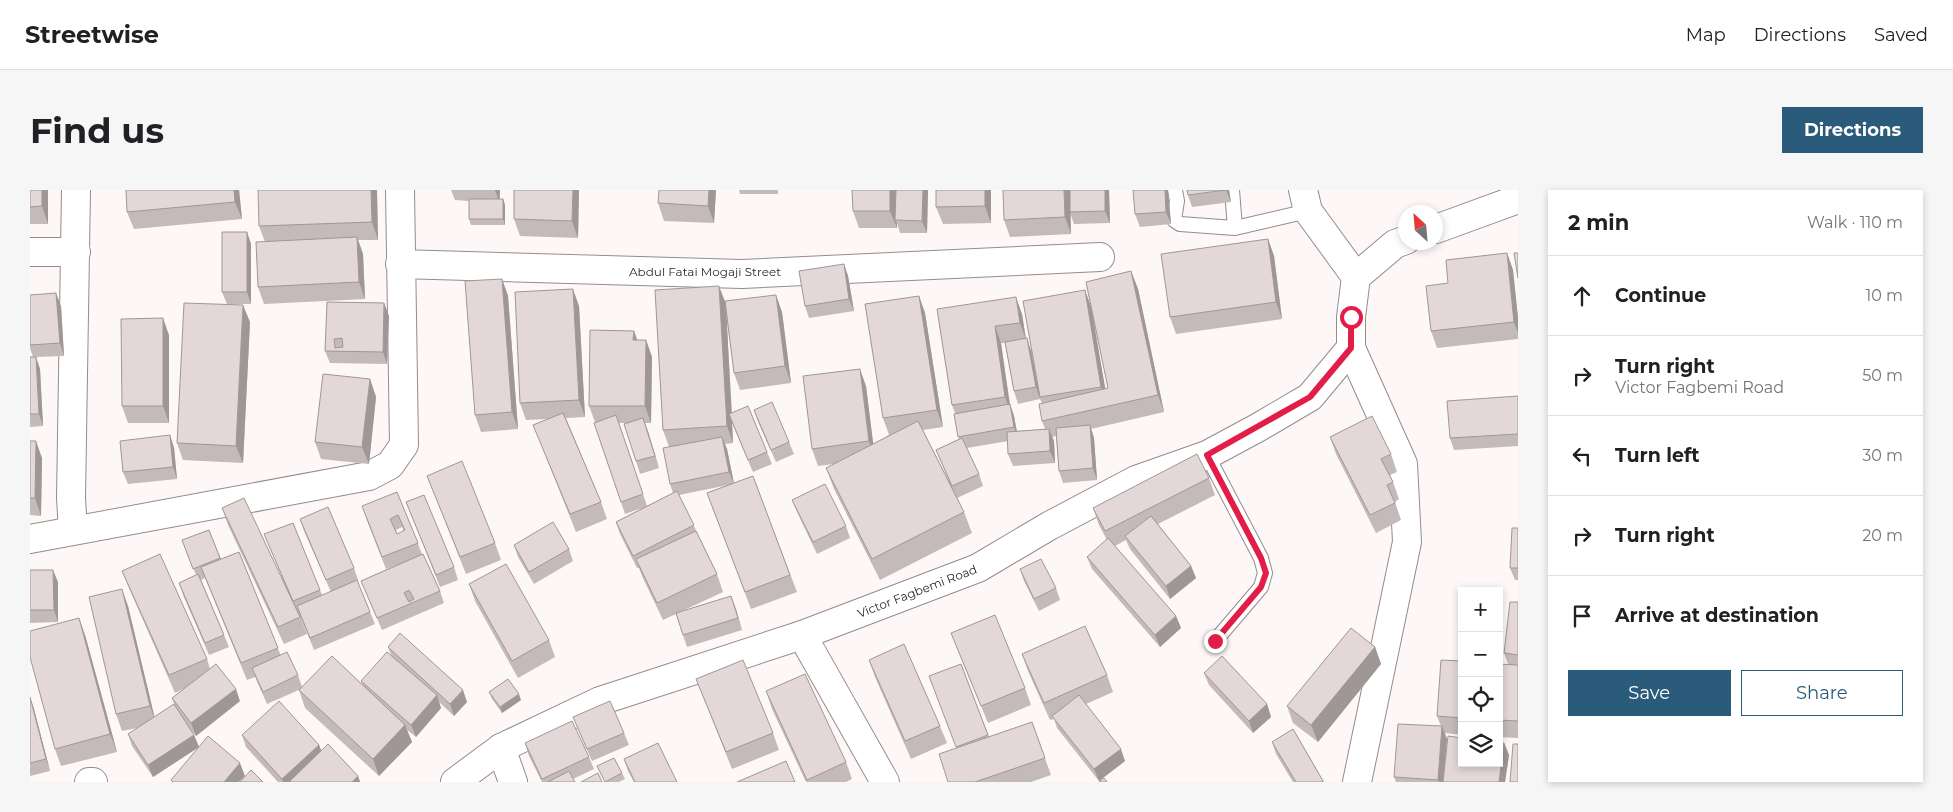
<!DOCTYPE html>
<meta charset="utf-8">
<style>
:root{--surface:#fff;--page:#f6f6f6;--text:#202124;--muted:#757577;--line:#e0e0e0;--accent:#2b5b7a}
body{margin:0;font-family:Montserrat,sans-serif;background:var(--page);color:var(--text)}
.controls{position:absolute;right:15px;bottom:15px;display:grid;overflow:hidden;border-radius:0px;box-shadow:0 2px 8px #0003}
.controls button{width:45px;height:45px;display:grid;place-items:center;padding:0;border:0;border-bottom:1px solid var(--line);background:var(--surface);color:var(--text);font:25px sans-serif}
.compass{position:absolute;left:1368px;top:15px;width:45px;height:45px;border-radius:50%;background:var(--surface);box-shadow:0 2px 8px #0003;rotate:334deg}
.stop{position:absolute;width:15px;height:15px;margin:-11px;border:4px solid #e11d48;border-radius:50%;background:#fff}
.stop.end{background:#e11d48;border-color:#fff;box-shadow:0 1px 5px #0008}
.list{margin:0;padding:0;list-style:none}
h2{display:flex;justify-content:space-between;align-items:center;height:65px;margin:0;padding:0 20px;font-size:21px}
h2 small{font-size:16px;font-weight:400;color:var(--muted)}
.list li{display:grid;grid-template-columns:32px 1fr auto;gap:15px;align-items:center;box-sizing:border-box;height:80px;padding:0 20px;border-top:1px solid var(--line)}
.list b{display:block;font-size:19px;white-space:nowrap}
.list p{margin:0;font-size:16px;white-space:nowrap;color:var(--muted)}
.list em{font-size:16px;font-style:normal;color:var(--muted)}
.actions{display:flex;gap:10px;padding:15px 20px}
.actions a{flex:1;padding:11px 0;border:1px solid var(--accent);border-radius:0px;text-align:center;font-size:18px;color:var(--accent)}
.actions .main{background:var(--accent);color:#fff}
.icon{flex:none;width:28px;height:28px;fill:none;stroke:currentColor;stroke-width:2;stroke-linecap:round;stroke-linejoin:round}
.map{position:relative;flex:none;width:1488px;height:592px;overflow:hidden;border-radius:0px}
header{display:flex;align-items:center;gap:30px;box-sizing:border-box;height:70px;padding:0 25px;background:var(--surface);border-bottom:1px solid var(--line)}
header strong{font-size:24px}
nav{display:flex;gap:28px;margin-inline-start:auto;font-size:18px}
.intro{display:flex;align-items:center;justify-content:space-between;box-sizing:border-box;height:120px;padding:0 30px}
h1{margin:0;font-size:35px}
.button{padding:12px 22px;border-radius:0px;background:var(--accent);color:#fff;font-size:18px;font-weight:700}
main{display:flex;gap:30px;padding:0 30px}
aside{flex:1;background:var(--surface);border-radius:0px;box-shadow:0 2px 8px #0003}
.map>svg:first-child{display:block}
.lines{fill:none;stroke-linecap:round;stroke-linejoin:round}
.service-casing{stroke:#968b8b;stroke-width:16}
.minor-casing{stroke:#968b8b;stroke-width:30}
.tertiary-casing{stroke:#968b8b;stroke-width:30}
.service{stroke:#fff;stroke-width:14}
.minor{stroke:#fff;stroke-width:28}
.tertiary{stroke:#fff;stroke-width:28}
.wall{fill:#c3bab9;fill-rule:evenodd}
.shaded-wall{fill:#9f9796}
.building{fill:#e3d8d7;stroke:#9f9796;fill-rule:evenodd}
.route{stroke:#e11d48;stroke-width:6}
.labels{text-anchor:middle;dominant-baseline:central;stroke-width:4;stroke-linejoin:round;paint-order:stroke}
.street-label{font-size:12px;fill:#2e2929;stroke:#fff}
</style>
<header>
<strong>Streetwise</strong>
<nav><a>Map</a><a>Directions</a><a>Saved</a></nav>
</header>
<div class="intro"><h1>Find us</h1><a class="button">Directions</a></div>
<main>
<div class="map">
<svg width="1488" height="592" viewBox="0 0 1488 592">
<rect width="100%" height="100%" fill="#fef7f7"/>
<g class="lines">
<defs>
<path id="service" d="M1145 0 1147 11 1144 30 1150 34 1205 38 1278 21
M1202 0 1205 38
M1177 265 1231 368 1235 383 1231 397 1185 451"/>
<path id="minor" d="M1273 0 1278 21 1326 87
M0 62H46
M370 74 712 84 1070 67
M1321 158 1373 274 1377 352 1327 592
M43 341 41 308 46 0
M0 349 339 286 360 275 374 255 370 0
M772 445 855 592
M471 558 483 592
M59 592H63"/>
<path id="tertiary" d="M1406 39 1488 9
M425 592 471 558 570 511 772 445 948 378 1019 336 1106 290 1177 265 1229 237 1280 207 1321 158V127L1326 87 1365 54 1376 50"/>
</defs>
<use href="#service" class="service-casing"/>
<use href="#minor" class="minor-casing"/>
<use href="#tertiary" class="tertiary-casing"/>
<use href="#service" class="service"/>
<use href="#minor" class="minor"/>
<use href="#tertiary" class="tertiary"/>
</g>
<path class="wall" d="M0 0H18V34H0Z
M209 0 212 29 104 39 97 22Z
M347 0 348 50H328L333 64 335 109 234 114 228 97 235 52 229 36Z
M421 0H470V9H473L475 15V35H441L439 29V11L425 10Z
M484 0H549L548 48 490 46 484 29Z
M686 0 684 33 634 31 628 13Z
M709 0H748V4H710Z
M866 0H898L897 43H870L867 33V38H829L823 21Z
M961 0V33L913 34 906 17Z
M1079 0 1080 33 1044 34 1040 23 1041 44 980 47 974 30Z
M1138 0 1141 34 1110 37 1105 24Z
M1199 0 1201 12 1162 17 1158 5Z
M217 42 221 54V114H197L192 102Z
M1238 49 1244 66 1252 129 1146 144 1140 127Z
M1477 63 1483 80 1488 128V149L1407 158 1401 141Z
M814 74 818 86 824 121 779 128 775 116Z
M1101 81 1108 99 1134 222 1061 239 1064 248 1067 290 1033 293 1029 281 1026 246 1022 247 1024 251 1025 273 983 276 978 264V251L937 258 949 284 953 296 927 308 934 322 942 343 850 390 804 299 796 278 804 274 788 276 782 259 836 196 843 254 859 245 853 228 889 106 895 123 913 237 893 240 920 294 906 260 929 249 925 223 922 215 907 119 992 124 996 149 997 148 1001 161 1055 100 1061 117ZM1062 120 1078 198 1075 199ZM971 153H975L984 201 988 214 1010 209 1012 213V231L1015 239 987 241 984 226 980 214Z
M472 89 478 106 488 239 451 242 445 225Z
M0 105 31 116 34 166 6 167 10 179 13 236 0 237V167H3L0 158Z
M695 111 752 122 761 193 710 200 704 183 696 123 702 223 737 262 742 274 723 282 702 233 703 253 695 254 697 259 704 293 723 286 767 402 721 419 677 303 698 295 649 305 687 384 693 402 650 422 701 406 712 440 657 457 646 424 633 430 612 386 609 378H607L590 344 586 332 612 318 595 324 564 233 565 232 559 216 604 141 607 150H616L622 167 621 233H615L629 278 610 284 606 271 596 233H589L617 316 643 303 640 294 639 257 633 240Z
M297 112 354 113 359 126 357 174 300 173 295 161Z
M549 116 555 227 536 228 571 312 577 329 546 342 510 252 503 235 518 229 496 230 490 213Z
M220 132 213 273 153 270 147 253Z
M139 145V233H98L92 216Z
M340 189 346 207 339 274 291 269 285 252Z
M1488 206V256L1424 260 1420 248Z
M724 220 759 252 764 264 746 272 728 232Z
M140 245 144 258 147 289 98 294 93 282Z
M1300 247 1361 264 1367 282 1360 285 1363 292 1369 309 1365 312 1371 330 1346 343 1306 264Z
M0 251 12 268 11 326 0 325Z
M397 286 465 353 471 370 436 384Z
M1179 288 1185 305 1128 334 1161 376 1166 388 1140 409 1100 359 1096 350 1085 356 1146 426 1151 438 1130 457 1062 379 1057 367 1077 350 1069 335 1063 318Z
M367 302 392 364 410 401 414 413 352 440 331 391 368 374 356 379 336 328ZM372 337 374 341 367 344 366 340Z
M762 310 816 336 820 348 787 364 767 322Z
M376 312 424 377 428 390 410 397Z
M192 318 253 389 234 344 263 333 292 405 301 402 274 341 270 329 324 378 328 390 316 395 340 422 345 434 284 460 269 423 277 444 254 454 198 335Z
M1488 338V390H1485L1480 378Z
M179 340 191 369 209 362 251 466 268 485 272 497 332 494 331 491 361 465 358 457 437 512 424 526 409 512 411 518 386 547 377 540 382 552 349 586 275 518 269 500 271 499 237 514 225 487 217 490 175 388 171 390 194 445 199 457 179 465 153 405 149 393 166 385 152 350Z
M484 355 539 359 543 371 504 394 488 367Z
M990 379 1026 398 1030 410 1009 421 994 391Z
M0 380 28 392V432L0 433Z
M92 381 177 469 180 479 210 511 166 546 158 536 164 545 169 557 123 587 102 556 98 544 107 538 92 541 86 524 98 416 124 527 144 514 142 508 155 498 145 503 99 398Z
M439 394 519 450 525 467 488 488 445 411Z
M1488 412V548L1469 547V474H1478L1474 463Z
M921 443 995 498 1001 515 958 533 928 460Z
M55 445 87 562 31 576 25 559Z
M1345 457 1351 474 1288 552 1263 533 1257 516Z
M992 464 1077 485 1083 502 1056 514 1095 571 1069 591 1027 538 1024 529 1020 530 998 481Z
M839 470 910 536 917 553 881 569 845 487Z
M1432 471V545L1415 543 1417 549 1415 576 1474 553 1479 565 1475 592H1366L1364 587 1411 536 1407 526Z
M931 474 959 547 1002 532 1021 585 1001 592H918L926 558Z
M1174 483 1237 514 1241 527 1223 543 1179 495Z
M666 489 743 543 749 560 702 579Z
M736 501 816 572 822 589 816 592H776L742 519Z
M459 502 491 510 472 523 462 509Z
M0 507 4 519 20 581 0 586Z
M543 527 594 543 599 555 562 571 548 539Z
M1263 539 1294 592H1263L1246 564 1242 552Z
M212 545 289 555 291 560 328 586 330 592H248L216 557Z
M495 553 559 567 564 579 543 589 545 592H512L499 566Z
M594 569 647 592H604L598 581Z
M567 576 592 583 595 589 589 592H575Z"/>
<path class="shaded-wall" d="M12 0H18V34L12 16Z
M204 0H209L212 29 205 12Z
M341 0H347L348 50 342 32Z
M465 0H470L469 12Z
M543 0H549L548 48 542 31Z
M679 0H686L684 33 678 16Z
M860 0H866L865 30 867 33V38L860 21Z
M893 0H898L897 43 892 31Z
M955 0H961V33L955 16Z
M1034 0H1040L1041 44 1035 27Z
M1075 0H1079L1080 33 1075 21Z
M1135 0H1138L1141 34 1136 22Z
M1196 0H1199L1201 12Z
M473 9 475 15V35L473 29Z
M217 42 221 54V114L217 102Z
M327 47 333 64 335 109 329 92Z
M1238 49 1244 66 1252 129 1246 112Z
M1477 63 1483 80 1488 128V143L1484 132Z
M814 74 818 86 824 121 819 109Z
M1101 81 1108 99 1134 222 1128 205Z
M472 89 478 106 488 239 482 222Z
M689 96 696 114 702 232 699 224 702 233 703 253 697 236Z
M543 99 549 116 555 227 549 210Z
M1055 100 1061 117 1078 214 1071 197Z
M26 103 31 116 34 166 30 153Z
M746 105 752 122 761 193 755 176Z
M889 106 895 123 913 237 907 220Z
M986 107 992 124 996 150 990 133Z
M354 113 359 126 357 174 353 162Z
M213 115 220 132 213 273 206 256Z
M133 128 139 145V233L133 216Z
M965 136 971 153 981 224 975 207Z
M604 141 610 158 603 150Z
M997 148 1001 161 1010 209 1006 197Z
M616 150 622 167 621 233 615 216Z
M6 167 10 179 13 236 9 224Z
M830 179 836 196 845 268 839 251Z
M340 189 346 207 339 274 332 257Z
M980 214 984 226 988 249 984 237Z
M613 228 618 241 629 278 625 266Z
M1060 235 1064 248 1067 290 1063 278Z
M1019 239 1024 251 1025 273 1020 261Z
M140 245 144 258 147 289 143 277Z
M692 247 697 259 704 294 699 282Z
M6 251 12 268 11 326 5 308Z
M1161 376 1166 388 1140 409 1136 396Z
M23 380 28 392V432L24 420Z
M92 399 98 416 126 533 120 516Z
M701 406 706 419 712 440 708 428Z
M1146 426 1151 438 1130 457 1125 445Z
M49 428 55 445 87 562 80 544Z
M1345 457 1351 474 1288 552 1281 535Z
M206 499 210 511 166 546 161 533Z
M433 500 437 512 424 526 420 514Z
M489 504 491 510 472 523 470 517Z
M407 505 411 518 386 547 381 535Z
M0 507 4 519 20 581 16 569Z
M1237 514 1241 527 1223 543 1219 531Z
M375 535 382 552 349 586 343 569Z
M1412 536 1417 549 1413 592H1409L1408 590Z
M164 545 169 557 123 587 118 575Z
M1474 553 1479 565 1475 592H1469Z
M289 555 294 568 260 591V592H253L252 589Z
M1091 559 1095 571 1069 591 1064 579Z
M210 573 215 586 209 592H194Z
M328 586 330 592H322Z"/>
<path class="building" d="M0 0H12V16L0 17Z
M96 0H204L205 12 97 22Z
M228 0H341L342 32 229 36Z
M484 0H543L542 31 484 29Z
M629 0H679L678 16 628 13Z
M822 0H860V21H823Z
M866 0H893L892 31 865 30Z
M906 0H955V16L906 17Z
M973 0H1034L1035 27 974 30Z
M1040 0H1075V21L1040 22Z
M1103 0H1135L1136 22 1105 24Z
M1157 0H1196L1158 5Z
M439 9H473V29H439Z
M192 42H217V102H192Z
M327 47 329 92 228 97 226 52Z
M1238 49 1246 112 1140 127 1131 64Z
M1477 63 1484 132 1401 141 1396 96 1418 93 1416 70Z
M1484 63H1488V88Z
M814 74 819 109 775 116 769 81Z
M1101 81 1128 205 1012 231 1009 214 1078 198 1056 92Z
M472 89 482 222 445 225 435 91Z
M689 96 697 236 633 240 625 100Z
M543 99 549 210 490 213 485 102Z
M1055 100 1071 197 1010 207 993 111Z
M26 103 30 153 0 155V105Z
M746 105 755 176 704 183 695 111Z
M889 106 907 220 853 228 835 114Z
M986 107 990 133 965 136 975 207 922 215 907 119Z
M297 112 354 113 353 162 295 161ZM312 148 313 157 305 158 304 149Z
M154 113 213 115 206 256 147 253Z
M133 128V216H92L91 129Z
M560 140 604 141 603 150H616L615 216H559Z
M997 148 1006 197 984 201 975 152Z
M0 167H6L9 224H0Z
M830 179 839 251 782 259 773 186Z
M293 184 340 189 332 257 285 252Z
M1488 206V244L1420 248 1417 211Z
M742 212 759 252 741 260 724 220Z
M980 214 984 237 928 247 924 224Z
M718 216 737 262 718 270 699 224Z
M533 223 571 312 540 324 503 235Z
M586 225 613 304 591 312 564 233Z
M1342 226 1361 264 1351 269 1363 292 1357 295 1365 313 1340 325 1300 247Z
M613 228 625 266 606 271 594 234Z
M888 231 934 322 842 369 796 278Z
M1060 235 1063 278 1029 281 1026 238Z
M1019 239 1020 261 978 264 977 242Z
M140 245 143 277 93 282 90 251Z
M692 247 699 282 640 294 633 258Z
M932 248 949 284 922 296 906 260Z
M0 251H6L5 308H0Z
M1167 264 1179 288 1075 341 1063 318Z
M432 271 465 353 430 367 397 286Z
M723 286 760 385 715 402 677 303Z
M795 294 816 336 783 352 762 310Z
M647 301 664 335 603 366 586 332Z
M367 302 388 353 352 367 332 316ZM368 325 375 340 367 344 360 329Z
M394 305 424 377 406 385 376 312Z
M214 308 270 427 248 437 192 318Z
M298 317 324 378 296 390 270 329Z
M1121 326 1161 376 1136 396 1095 346Z
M523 332 539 359 499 382 484 355Z
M263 333 290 400 263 411 234 344Z
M1482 338H1488V378H1480Z
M179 340 190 368 163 379 152 350Z
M666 341 687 384 627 413 606 369Z
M1078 348 1146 426 1125 445 1057 367Z
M209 362 248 458 211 473 171 377Z
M130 364 177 469 139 485 92 381Z
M393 364 410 401 347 428 331 391ZM379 400 384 409 379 412 374 403Z
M1011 369 1026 398 1004 409 990 379Z
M476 374 519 450 482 471 439 394Z
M0 380H23L24 420H0Z
M168 384 194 445 175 453 149 393Z
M327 390 340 422 280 448 267 416Z
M92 399 120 516 86 524 59 407Z
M701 406 708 428 653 445 646 423Z
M1480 412H1488V465L1474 463Z
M965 425 995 498 951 516 921 443Z
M49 428 80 544 25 559 0 467V441Z
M1055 436 1077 485 1014 513 992 464Z
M1321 438 1345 457 1281 535 1257 516Z
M370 443 433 500 420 514 358 457Z
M874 454 910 536 875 551 839 470Z
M257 462 268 485 233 502 222 478Z
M357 462 407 505 381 535 331 491Z
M302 466 375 535 343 569 269 500Z
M1192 466 1237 514 1219 531 1174 483Z
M713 470 743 543 696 562 666 489Z
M1411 470 1432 471V528L1407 526Z
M186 474 206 499 161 533 142 508Z
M931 474 958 545 926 557 899 486Z
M1469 474 1488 475V531L1469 530Z
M775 484 816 572 777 590 736 501Z
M478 489 489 504 470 517 459 502Z
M1049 505 1091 559 1064 579 1022 526Z
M0 507 16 569 0 573Z
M249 511 289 555 252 589 212 545Z
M580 511 594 543 557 559 543 527Z
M144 514 164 545 118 575 98 544Z
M542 531 559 567 512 589 495 553Z
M1002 532 1015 568 945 592H918L909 564Z
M1368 534 1412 536 1408 590 1364 587Z
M1263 539 1293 591 1292 592H1266L1242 552Z
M178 546 210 573 194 592H143L141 590Z
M1418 546 1432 548V573H1469V552L1474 553 1469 592H1413Z
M628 553 647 592H605L594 569Z
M298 554 328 586 322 592H261L260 591Z
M1483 554H1488V592H1480Z
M584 568 592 583 575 592 567 576Z
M756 571 765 592H707Z
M221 580 233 592H210Z
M539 581 545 592H518Z
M568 583 572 592H551Z
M1074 588 1077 592H1069Z"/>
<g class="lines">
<path class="route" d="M1185 451 1231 397 1236 383 1231 368 1177 265 1280 207 1321 158V127"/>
</g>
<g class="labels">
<g class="street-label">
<text x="675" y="81">Abdul Fatai Mogaji Street</text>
<text transform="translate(887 401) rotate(-21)">Victor Fagbemi Road</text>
</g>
</g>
</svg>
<div class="controls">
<button>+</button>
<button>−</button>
<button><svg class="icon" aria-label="locate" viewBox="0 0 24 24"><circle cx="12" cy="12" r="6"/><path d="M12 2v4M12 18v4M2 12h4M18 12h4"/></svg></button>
<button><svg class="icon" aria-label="layers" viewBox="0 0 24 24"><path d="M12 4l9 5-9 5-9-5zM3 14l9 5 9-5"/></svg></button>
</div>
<svg class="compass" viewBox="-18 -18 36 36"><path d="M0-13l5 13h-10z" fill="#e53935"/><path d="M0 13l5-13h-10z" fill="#757577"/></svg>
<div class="stop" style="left:1321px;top:127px"></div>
<div class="stop end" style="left:1185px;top:451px"></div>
</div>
<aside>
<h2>2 min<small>Walk · 110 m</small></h2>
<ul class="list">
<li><svg class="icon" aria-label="ahead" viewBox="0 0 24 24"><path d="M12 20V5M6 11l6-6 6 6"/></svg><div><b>Continue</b></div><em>10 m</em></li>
<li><svg class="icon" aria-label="right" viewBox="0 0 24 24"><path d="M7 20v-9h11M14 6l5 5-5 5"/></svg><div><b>Turn right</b><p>Victor Fagbemi Road</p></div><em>50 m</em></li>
<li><svg class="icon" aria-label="left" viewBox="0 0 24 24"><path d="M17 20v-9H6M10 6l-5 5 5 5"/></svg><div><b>Turn left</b></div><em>30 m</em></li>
<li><svg class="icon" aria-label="right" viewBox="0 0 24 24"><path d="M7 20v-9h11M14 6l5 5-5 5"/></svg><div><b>Turn right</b></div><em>20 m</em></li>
<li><svg class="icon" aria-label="arrive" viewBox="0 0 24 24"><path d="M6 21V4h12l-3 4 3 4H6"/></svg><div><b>Arrive at destination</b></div></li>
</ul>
<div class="actions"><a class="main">Save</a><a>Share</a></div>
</aside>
</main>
